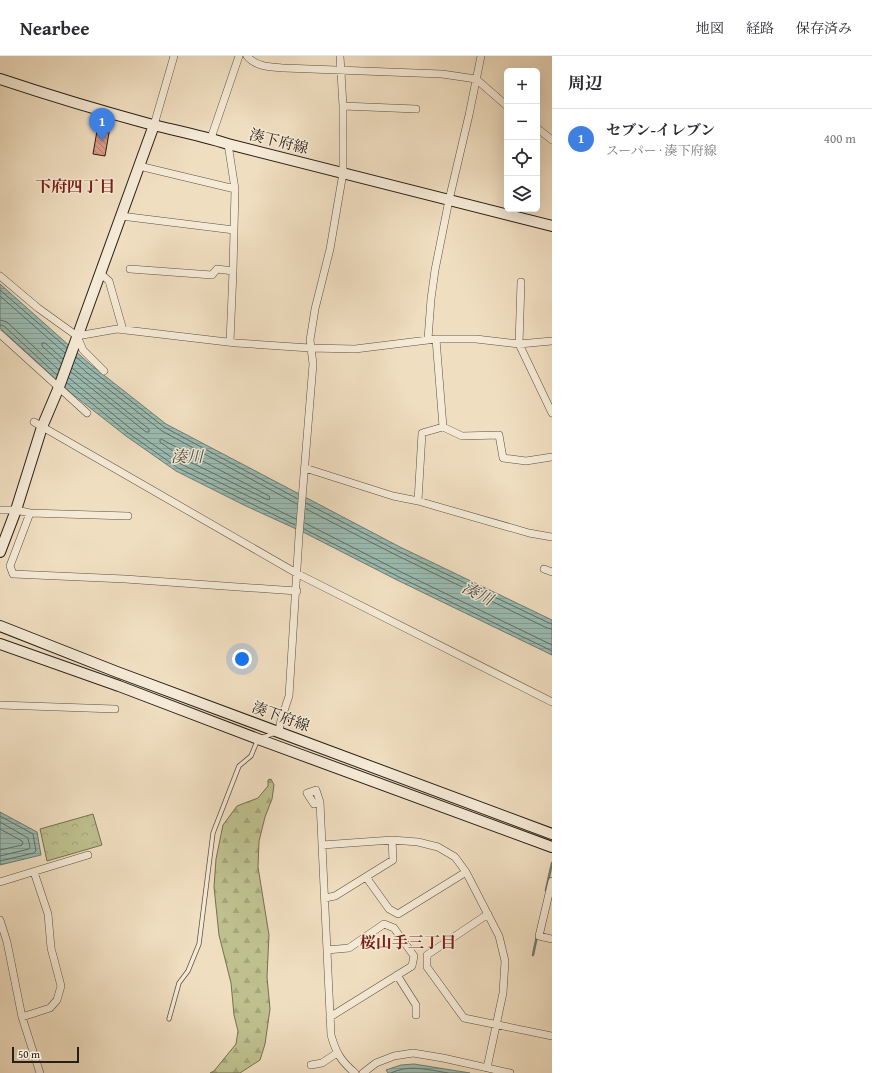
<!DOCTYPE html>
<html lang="ja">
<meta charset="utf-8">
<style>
:root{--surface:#fff;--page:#f2f2f3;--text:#2b2b33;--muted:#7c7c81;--line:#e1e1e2;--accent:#0f766e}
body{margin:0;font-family:"Gentium Book Plus","Noto Serif JP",serif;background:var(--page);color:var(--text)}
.controls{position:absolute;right:12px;top:12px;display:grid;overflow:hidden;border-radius:6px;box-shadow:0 4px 16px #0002}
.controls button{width:36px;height:36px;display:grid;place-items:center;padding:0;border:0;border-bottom:1px solid var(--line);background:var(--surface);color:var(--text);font:20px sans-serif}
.scale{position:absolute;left:12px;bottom:10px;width:67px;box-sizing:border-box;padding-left:4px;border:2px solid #291f17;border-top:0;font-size:11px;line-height:14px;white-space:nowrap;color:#291f17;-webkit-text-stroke:3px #f5ead6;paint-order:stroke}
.you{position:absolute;left:242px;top:603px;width:14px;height:14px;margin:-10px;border:3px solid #fff;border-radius:50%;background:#1a73e8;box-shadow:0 0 0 6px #1a73e833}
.badge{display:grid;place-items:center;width:26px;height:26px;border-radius:50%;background:var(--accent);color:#fff;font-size:13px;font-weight:700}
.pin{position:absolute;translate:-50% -33px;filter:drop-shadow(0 1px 2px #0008)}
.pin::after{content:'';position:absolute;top:21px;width:14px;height:12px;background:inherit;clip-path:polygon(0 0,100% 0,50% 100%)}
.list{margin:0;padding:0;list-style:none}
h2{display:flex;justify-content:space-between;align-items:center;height:52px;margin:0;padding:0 16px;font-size:17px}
h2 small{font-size:13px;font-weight:400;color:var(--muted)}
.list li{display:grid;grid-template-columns:26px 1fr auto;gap:12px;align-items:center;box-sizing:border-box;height:60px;padding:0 16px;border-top:1px solid var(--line)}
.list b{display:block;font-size:15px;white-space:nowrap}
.list p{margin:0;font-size:13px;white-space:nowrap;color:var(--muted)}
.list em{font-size:13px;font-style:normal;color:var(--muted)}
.icon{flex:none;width:22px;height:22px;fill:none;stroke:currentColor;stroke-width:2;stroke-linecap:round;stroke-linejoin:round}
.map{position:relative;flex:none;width:552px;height:1017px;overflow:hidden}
header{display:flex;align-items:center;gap:24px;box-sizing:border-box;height:56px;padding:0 20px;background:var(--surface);border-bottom:1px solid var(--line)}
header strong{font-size:19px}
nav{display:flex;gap:22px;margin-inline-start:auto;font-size:14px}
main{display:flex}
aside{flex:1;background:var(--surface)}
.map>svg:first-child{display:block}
.forest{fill:url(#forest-firs);stroke:#747052}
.park{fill:url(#park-crowns);stroke:#747052}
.water{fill:url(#water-rules);stroke:#6d7d74}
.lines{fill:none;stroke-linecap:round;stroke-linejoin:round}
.shore{stroke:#626e64;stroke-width:1}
.stream{stroke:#6d7d74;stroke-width:2.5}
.building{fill:url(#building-back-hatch);stroke:#291f17}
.lane-casing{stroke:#5b4f41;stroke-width:5}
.street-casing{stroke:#5b4f41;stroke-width:8}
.secondary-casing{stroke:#291f17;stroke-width:12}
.lane{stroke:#f5ead6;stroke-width:3.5}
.street{stroke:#f5ead6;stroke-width:7}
.secondary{stroke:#f5ead6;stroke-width:10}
.labels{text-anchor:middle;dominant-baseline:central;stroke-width:3;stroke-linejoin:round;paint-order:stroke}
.street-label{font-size:15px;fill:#291f17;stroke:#f5ead6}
.neighbourhood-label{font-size:16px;font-weight:bold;fill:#7a1f14;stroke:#f5ead6}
.water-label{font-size:16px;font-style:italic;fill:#4b4e46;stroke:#f5ead6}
</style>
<header>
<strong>Nearbee</strong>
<nav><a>地図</a><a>経路</a><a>保存済み</a></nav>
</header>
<main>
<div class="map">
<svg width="552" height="1017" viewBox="0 0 552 1017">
<defs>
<pattern id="forest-firs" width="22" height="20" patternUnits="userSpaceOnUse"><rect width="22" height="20" fill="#bec08e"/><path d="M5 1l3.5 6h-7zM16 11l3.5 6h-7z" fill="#a3a57a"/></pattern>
<pattern id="park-crowns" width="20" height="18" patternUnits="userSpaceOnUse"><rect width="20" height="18" fill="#bec08e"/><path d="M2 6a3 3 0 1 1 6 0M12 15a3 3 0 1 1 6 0" fill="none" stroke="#a3a57a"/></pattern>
<pattern id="water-rules" width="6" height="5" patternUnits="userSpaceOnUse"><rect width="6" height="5" fill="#9abcb2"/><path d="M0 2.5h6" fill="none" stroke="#85a198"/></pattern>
<pattern id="building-back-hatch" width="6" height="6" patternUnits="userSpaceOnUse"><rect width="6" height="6" fill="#db9d8b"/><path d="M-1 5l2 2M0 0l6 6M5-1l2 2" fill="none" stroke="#b27f71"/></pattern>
</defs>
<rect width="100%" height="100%" fill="#f0dec0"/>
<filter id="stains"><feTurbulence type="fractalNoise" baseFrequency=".005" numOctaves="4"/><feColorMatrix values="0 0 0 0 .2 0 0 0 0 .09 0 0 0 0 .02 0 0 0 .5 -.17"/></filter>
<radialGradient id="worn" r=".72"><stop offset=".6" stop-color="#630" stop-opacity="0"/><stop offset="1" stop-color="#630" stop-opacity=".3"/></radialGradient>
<path class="forest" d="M271 723 274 729 272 743 265 761 259 785 258 811 269 879 267 921 270 953 265 988 260 1004 240 1017H210L214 1015 236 988 238 975 234 959 231 927 219 879 214 831 216 803 223 769 237 750 258 742 268 730V724Z"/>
<path class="park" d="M93 758 102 789 47 805 40 773Z"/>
<path class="water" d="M0 228 91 309 166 368 400 491 552 564V599L397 524 305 477 246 450 176 415 126 380 71 337 0 272Z
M0 756 37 776 41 799 0 809Z
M414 1008 470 1017H388L386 1014 401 1009Z"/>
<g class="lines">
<path class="shore" d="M0 234 67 292
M0 240 65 297
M0 264 7 266 59 314
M0 269 4 270 57 319
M76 301 89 312 164 371 298 443
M75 306 86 316 162 375 297 448
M61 307 42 290V287H45L63 303
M71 316 146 376H149V373L72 312
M69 322 131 373 181 408 296 463
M67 327 128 377 178 412 295 469
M161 383 269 440 270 443 268 444 184 403 160 386V384Z
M306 447 398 495 549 567 552 568
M306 453 396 499 547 572 552 573
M305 467 401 516 552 589
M304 473 399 521 552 595
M0 760 33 778 36 795 34 797 0 805
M0 766 28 782 30 791 29 793 0 800
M0 773 22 785 23 787 22 789 0 794
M391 1017C409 1008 429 1014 448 1017"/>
<path class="stream" d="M546 834 552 807
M533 899 537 880"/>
</g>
<path class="building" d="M98 69 110 71 105 100 93 98Z"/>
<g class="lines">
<defs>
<path id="lane" d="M169 963 179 927 188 915 199 888 213 777 239 710 251 700 258 683 275 677"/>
<path id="street" d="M247 0C256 11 271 11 284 12L442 18 476 23 507 50
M343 50 416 53
M154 69 174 0
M537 72 552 84
M211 82 239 0
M228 88 235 133
M139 110 235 133 234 174
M121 160 234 174 233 215 217 213 212 219 130 213
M100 217 109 225 123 274
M0 220 38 252 77 280 83 294 104 315
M521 226 519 288 552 357
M0 278 87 357
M77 280 117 273 236 287 310 292 355 293 436 283H476L519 288 552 285
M428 283 431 243 435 214 449 144 469 59 481 0
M436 283 443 371 462 380 499 379 503 402 526 405 552 401
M230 286 233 215
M34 366 298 518 552 646
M305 412 393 440 418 445 529 477 552 481
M418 445 422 377 443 371
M0 454H16L30 457 128 460
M30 457 10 510 13 518 125 523 297 535
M544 513 552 516
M0 649 115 653
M279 675 281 664 289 640 299 480 313 308 310 284 315 253 330 193 343 117V50L340 0
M320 746 314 748 307 737 316 734 320 746 322 789
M366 821 389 853 398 858 466 816
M552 825 539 880 552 883
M0 826 88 799
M325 842 335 840 393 804 392 784
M488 858 427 899V911L464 962 552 980
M0 864 7 886 22 961 40 1017
M327 894 349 892 384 868 394 872 414 900 412 910 330 961
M397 919 416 949V959
M22 961 50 952 57 944 61 930 51 892 48 858 34 816
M311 1009 322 1007 337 997
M355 1017C341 1005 336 997 331 979L322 789 392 784 418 786 438 791 455 801 466 816 499 880 505 905 503 937 487 1012
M363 1017 376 1007 394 1000 413 997 443 1002 510 1017"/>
<path id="secondary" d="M0 23C51 40 101 55 153 69 178 75 203 80 228 88L552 170
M0 496 16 454 42 371 59 331 154 69
M0 570 117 616 552 778
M0 588 119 630 258 683 552 791"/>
</defs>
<use href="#lane" class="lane-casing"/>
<use href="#street" class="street-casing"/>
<use href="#secondary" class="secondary-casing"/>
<use href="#lane" class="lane"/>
<use href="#street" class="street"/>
<use href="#secondary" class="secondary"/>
</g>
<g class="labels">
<g class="street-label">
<text transform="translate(279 85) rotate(14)">湊下府線</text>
<text transform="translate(281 660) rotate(20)">湊下府線</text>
</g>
<g class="neighbourhood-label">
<text x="75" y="130">下府四丁目</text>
<text x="408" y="886">桜山手三丁目</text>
</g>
<g class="water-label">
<text x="187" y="400">湊川</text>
<text transform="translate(478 537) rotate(27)">湊川</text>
</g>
</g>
<rect width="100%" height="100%" filter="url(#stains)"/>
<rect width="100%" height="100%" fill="url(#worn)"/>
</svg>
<div class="controls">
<button>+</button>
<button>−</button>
<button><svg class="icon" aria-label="locate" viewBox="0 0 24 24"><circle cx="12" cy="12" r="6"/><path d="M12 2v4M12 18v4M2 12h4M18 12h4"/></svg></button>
<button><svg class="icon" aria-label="layers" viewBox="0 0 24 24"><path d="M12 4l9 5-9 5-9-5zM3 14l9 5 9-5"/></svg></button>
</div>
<div class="scale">50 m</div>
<div class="you"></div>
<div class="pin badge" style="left:102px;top:85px;background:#3f7fe0">1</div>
</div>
<aside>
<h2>周辺<small></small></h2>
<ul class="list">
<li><span class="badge" style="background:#3f7fe0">1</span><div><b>セブン-イレブン</b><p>スーパー · 湊下府線</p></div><em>400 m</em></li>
</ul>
</aside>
</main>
